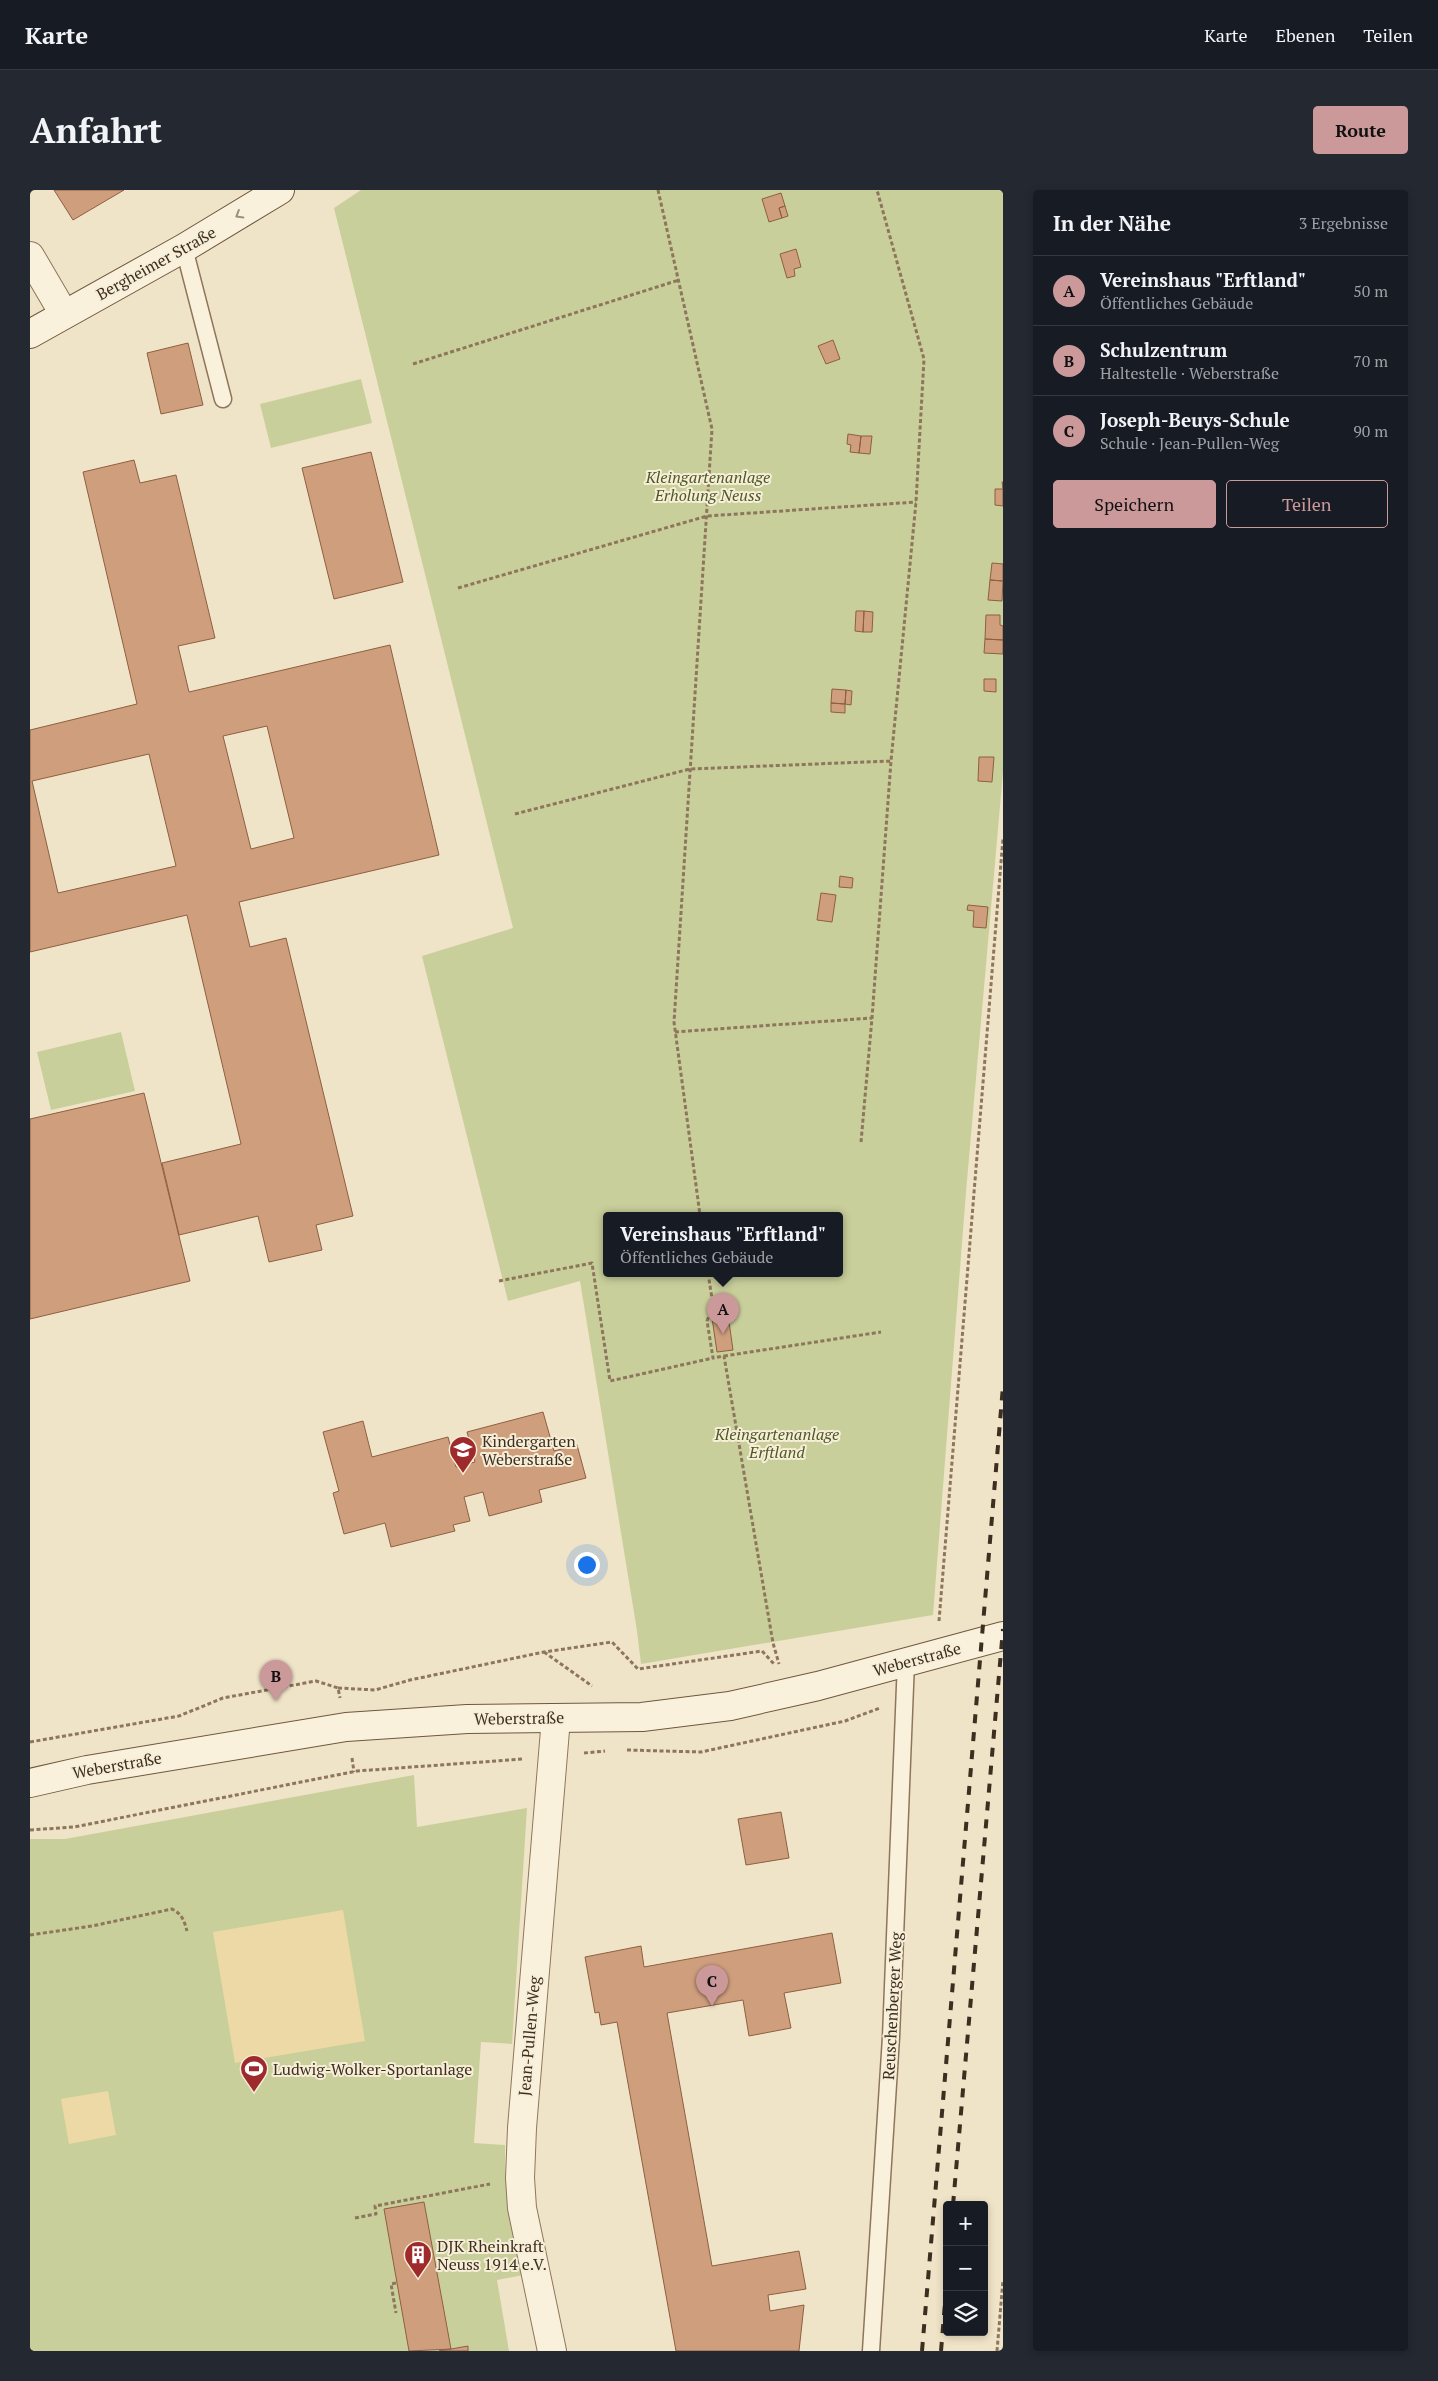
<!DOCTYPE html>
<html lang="de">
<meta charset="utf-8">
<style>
:root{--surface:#171b24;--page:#242831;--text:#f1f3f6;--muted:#9ea1a6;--line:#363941;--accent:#cc999b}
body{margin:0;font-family:"PT Serif",serif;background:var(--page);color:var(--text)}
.controls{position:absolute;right:15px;bottom:15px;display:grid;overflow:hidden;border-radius:5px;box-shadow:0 2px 8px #0003}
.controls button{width:45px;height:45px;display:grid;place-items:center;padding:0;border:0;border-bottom:1px solid var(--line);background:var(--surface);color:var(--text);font:25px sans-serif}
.you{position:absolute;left:556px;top:1374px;width:18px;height:18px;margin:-12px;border:4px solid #fff;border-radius:50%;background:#1a73e8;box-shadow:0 0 0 8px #1a73e833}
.badge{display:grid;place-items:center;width:32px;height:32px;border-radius:50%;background:var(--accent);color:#111;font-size:16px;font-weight:700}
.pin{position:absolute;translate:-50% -41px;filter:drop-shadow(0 1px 2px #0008)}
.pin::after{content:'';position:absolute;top:26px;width:18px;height:15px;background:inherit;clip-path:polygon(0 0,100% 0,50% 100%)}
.popup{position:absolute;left:573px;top:1022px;width:240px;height:65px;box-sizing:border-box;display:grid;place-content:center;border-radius:5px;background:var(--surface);filter:drop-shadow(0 1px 4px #0005);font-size:16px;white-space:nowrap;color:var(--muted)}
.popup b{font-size:19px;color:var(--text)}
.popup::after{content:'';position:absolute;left:50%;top:100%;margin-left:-10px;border:10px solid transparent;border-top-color:var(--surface)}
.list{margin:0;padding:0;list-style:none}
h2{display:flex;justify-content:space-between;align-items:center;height:65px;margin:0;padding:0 20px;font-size:21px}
h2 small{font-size:16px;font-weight:400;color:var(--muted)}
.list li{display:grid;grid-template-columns:32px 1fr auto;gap:15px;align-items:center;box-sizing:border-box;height:70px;padding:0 20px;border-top:1px solid var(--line)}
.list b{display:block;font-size:19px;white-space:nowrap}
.list p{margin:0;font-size:16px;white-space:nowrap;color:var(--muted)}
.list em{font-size:16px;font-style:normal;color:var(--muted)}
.actions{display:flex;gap:10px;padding:15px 20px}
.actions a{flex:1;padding:11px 0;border:1px solid var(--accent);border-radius:5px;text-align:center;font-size:18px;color:var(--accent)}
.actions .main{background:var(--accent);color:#111}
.icon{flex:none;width:28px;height:28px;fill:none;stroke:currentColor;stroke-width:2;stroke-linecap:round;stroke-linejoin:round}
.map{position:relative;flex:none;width:973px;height:2161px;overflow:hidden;border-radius:5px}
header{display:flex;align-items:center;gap:30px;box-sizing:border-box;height:70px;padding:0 25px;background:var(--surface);border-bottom:1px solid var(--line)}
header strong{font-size:24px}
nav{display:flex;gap:28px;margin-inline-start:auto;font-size:18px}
.intro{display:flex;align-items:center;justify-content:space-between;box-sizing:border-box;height:120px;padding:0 30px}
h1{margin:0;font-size:35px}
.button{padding:12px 22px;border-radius:5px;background:var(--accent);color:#111;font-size:18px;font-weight:700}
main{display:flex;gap:30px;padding:0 30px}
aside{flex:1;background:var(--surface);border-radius:5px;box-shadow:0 2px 8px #0003}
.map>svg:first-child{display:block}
.green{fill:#c9cf9b;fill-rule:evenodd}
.sand{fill:#ecd9a5}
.building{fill:#cf9f7d;stroke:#8d5f41;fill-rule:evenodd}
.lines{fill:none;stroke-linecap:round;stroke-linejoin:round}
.service-casing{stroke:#8d765c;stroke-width:19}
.minor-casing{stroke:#8d765c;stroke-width:30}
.secondary-casing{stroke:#6f573f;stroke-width:30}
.path{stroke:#8d765c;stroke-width:3;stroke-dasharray:4 2.5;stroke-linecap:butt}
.service{stroke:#faf1dc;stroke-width:16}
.minor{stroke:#faf1dc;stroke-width:28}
.secondary{stroke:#faf1dc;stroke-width:28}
.rail{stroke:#3d2e20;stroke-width:4;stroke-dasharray:9 9;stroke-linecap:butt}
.oneway{stroke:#9c907e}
.labels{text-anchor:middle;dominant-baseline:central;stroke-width:4;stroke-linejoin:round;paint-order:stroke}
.street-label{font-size:16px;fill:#3d2e20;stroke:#f7eed8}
.park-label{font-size:16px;font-style:italic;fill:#4d5a26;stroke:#f7eed8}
.poi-label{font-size:16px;fill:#3d2e20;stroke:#f7eed8;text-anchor:start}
</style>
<header>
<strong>Karte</strong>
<nav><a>Karte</a><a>Ebenen</a><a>Teilen</a></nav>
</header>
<div class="intro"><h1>Anfahrt</h1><a class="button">Route</a></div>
<main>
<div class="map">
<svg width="973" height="2161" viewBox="0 0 973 2161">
<rect width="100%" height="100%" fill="#f0e4c8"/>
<path class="green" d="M331 0H973V582L936 1002 903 1425 611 1474 607 1441 550 1091 478 1111 392 766 483 738 304 18ZM577 1025H809V1083H577Z
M331 189 342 233 241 258 230 214Z
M91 842 105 901 21 920 7 862Z
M384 1585 387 1637 497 1618 482 1854 451 1852 444 1953 475 1955V1985L493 2085 467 2090 479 2161H0V1649H35Z"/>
<path class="sand" d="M313 1720 335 1851 205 1873 183 1742Z
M78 1901 86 1945 39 1954 31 1909Z"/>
<path class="building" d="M24 0H94L43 30Z
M751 3 755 16 749 18 752 28 739 32 732 9Z
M755 16 758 26 752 28 749 18Z
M766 59 771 77 764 79 765 86 757 88 750 64Z
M803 150 810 169 796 174 788 156Z
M158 153 173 215 131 224 117 163Z
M818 244 831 246 829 263 820 262 821 255 817 254Z
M831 246H842L840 264 829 263Z
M341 262 373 392 304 409 272 278Z
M104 270 110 293 146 285 185 448 148 456 159 502 360 455 409 665 209 712 220 757 256 748 323 1026 286 1035 292 1060 239 1072 228 1026 149 1045 132 973 211 954 157 725 0 762V540L107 514 53 282ZM237 536 264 648 221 659 193 546ZM119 564 146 676 28 703 2 591Z
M972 292H973V316L965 315V299H973Z
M962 373 973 374V391L960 390Z
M960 390 973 391 972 411 958 410Z
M826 421H834L833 442 825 441Z
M834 421 843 422 842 442H833Z
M956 425H970V435L973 436V450L955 449Z
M955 449 973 450V464L954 463Z
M954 489H966V502L954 501Z
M802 499 816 500 815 514 801 513Z
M816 500 822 501 821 515 815 514Z
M801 513 815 514V523L801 522Z
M949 567H964L962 592 948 591Z
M810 686 823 688 822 698 809 697Z
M791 703 806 705 802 732 787 730Z
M938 715 958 717 956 738 943 737 944 721 937 720Z
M114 903 160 1091 0 1129V929Z
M698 1125 703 1160 687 1162 682 1128Z
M513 1222 524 1261 547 1255 556 1288 509 1300 512 1312 459 1326 453 1302 434 1307 440 1331 423 1335 425 1341 361 1357 355 1333 314 1344 303 1303 309 1301 293 1242 333 1231 342 1267 418 1247 426 1277 445 1272 437 1242Z
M751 1622 759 1668 716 1675 708 1629Z
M802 1743 811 1793 754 1803 761 1838 719 1846 713 1810 637 1823 682 2076 769 2061 776 2099 738 2105 740 2121 774 2115 769 2161H646L587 1832 571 1835 569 1822 565 1823 555 1767 611 1756 614 1777Z
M394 2012 421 2159 379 2161 354 2019Z
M438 2156V2161H409L421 2159Z"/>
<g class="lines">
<defs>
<path id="service" d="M154 58 193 209
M841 2161 861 1847 876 1471"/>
<path id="minor" d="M0 66 34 124
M522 2161 492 2018 490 1988 492 1938 526 1528"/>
<path id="secondary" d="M0 144 154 58 250 0
M0 1593 57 1580 316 1537 437 1529 612 1527 700 1516 788 1496 973 1446"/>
</defs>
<use href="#service" class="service-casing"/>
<use href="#minor" class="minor-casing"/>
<use href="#secondary" class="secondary-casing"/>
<path class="path" d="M628 0 682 239 644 832 670 1025
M383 174 649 90
M428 398 677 326 886 312
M485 624 660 579 861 571
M645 842 842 828
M831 952 842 828 861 571 886 312 894 169 847 0
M678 1083 683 1115 677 1131 683 1168 694 1166 743 1453 749 1474
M469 1091 562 1073 580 1191 683 1168
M694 1166 851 1142
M909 1431 973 648
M514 1462 562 1496
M308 1498 345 1500 380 1490 514 1462 582 1452 608 1479 732 1461 744 1474
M0 1552 149 1526 193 1508 286 1491 308 1498 310 1508
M597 1560 671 1562 815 1531 850 1518
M554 1563 575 1561
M322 1568 324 1582
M0 1640 44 1637 327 1581 493 1569
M0 1745 62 1736 142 1719C152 1724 154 1730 157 1741
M325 2028 346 2024 345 2016 460 1994
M366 2093 361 2094 366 2123
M967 2161 973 2090"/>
<use href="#service" class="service"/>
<use href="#minor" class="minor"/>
<use href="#secondary" class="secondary"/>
<path class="rail" d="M923 2015 973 1439
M892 2161 973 1196
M911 2161 917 2089"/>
</g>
<defs><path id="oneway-chevron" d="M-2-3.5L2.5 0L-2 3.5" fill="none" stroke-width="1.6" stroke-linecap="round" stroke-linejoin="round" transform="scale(1.25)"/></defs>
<use class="oneway" href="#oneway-chevron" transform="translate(209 25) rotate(149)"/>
<defs>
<symbol id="school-pin" viewBox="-11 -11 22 30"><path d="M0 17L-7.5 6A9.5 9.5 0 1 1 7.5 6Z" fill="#9e2a2b" stroke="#f7eed8"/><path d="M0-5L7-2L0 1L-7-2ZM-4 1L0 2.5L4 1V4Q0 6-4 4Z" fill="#fff"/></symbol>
<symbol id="stadium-pin" viewBox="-11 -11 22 30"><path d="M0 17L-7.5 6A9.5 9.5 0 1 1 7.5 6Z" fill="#9e2a2b" stroke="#f7eed8"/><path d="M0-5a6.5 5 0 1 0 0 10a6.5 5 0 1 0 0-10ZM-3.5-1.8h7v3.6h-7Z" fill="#fff"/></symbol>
<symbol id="building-pin" viewBox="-11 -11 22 30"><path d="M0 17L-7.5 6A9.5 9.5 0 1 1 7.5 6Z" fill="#9e2a2b" stroke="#f7eed8"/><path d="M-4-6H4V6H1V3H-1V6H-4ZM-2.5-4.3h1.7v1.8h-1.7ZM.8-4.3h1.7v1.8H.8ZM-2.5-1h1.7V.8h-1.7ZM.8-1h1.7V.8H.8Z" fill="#fff"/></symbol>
</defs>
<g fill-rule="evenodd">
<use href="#school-pin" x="417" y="1244" width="32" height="43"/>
<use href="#stadium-pin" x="208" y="1863" width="32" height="43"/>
<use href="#building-pin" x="372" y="2049" width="32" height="43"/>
</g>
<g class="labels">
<g class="street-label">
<text transform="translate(126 73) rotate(-29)">Bergheimer Straße</text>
<text transform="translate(887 1469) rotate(-15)">Weberstraße</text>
<text transform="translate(489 1528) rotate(-1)">Weberstraße</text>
<text transform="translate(87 1575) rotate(-10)">Weberstraße</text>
<text transform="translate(862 1816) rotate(-87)">Reuschenberger Weg</text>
<text transform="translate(499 1846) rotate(-85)">Jean-Pullen-Weg</text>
</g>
<g class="park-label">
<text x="678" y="287">Kleingartenanlage<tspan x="678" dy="18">Erholung Neuss</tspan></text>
<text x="747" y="1244">Kleingartenanlage<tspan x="747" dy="18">Erftland</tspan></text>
</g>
<g class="poi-label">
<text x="452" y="1251">Kindergarten<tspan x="452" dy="18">Weberstraße</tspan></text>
<text x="243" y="1879">Ludwig-Wolker-Sportanlage</text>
<text x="407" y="2056">DJK Rheinkraft<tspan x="407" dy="18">Neuss 1914 e.V.</tspan></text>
</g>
</g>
</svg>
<div class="controls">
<button>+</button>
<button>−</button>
<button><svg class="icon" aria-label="layers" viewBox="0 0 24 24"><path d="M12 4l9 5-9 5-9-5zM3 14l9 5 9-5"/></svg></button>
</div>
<div class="you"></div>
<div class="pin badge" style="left:693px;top:1144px">A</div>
<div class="popup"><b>Vereinshaus &quot;Erftland&quot;</b>Öffentliches Gebäude</div>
<div class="pin badge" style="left:246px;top:1511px">B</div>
<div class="pin badge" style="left:682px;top:1816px">C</div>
</div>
<aside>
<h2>In der Nähe<small>3 Ergebnisse</small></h2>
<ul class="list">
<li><span class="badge">A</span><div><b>Vereinshaus &quot;Erftland&quot;</b><p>Öffentliches Gebäude</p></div><em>50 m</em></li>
<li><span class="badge">B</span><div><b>Schulzentrum</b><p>Haltestelle · Weberstraße</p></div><em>70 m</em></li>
<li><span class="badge">C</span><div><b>Joseph-Beuys-Schule</b><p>Schule · Jean-Pullen-Weg</p></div><em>90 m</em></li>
</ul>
<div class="actions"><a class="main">Speichern</a><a>Teilen</a></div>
</aside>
</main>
